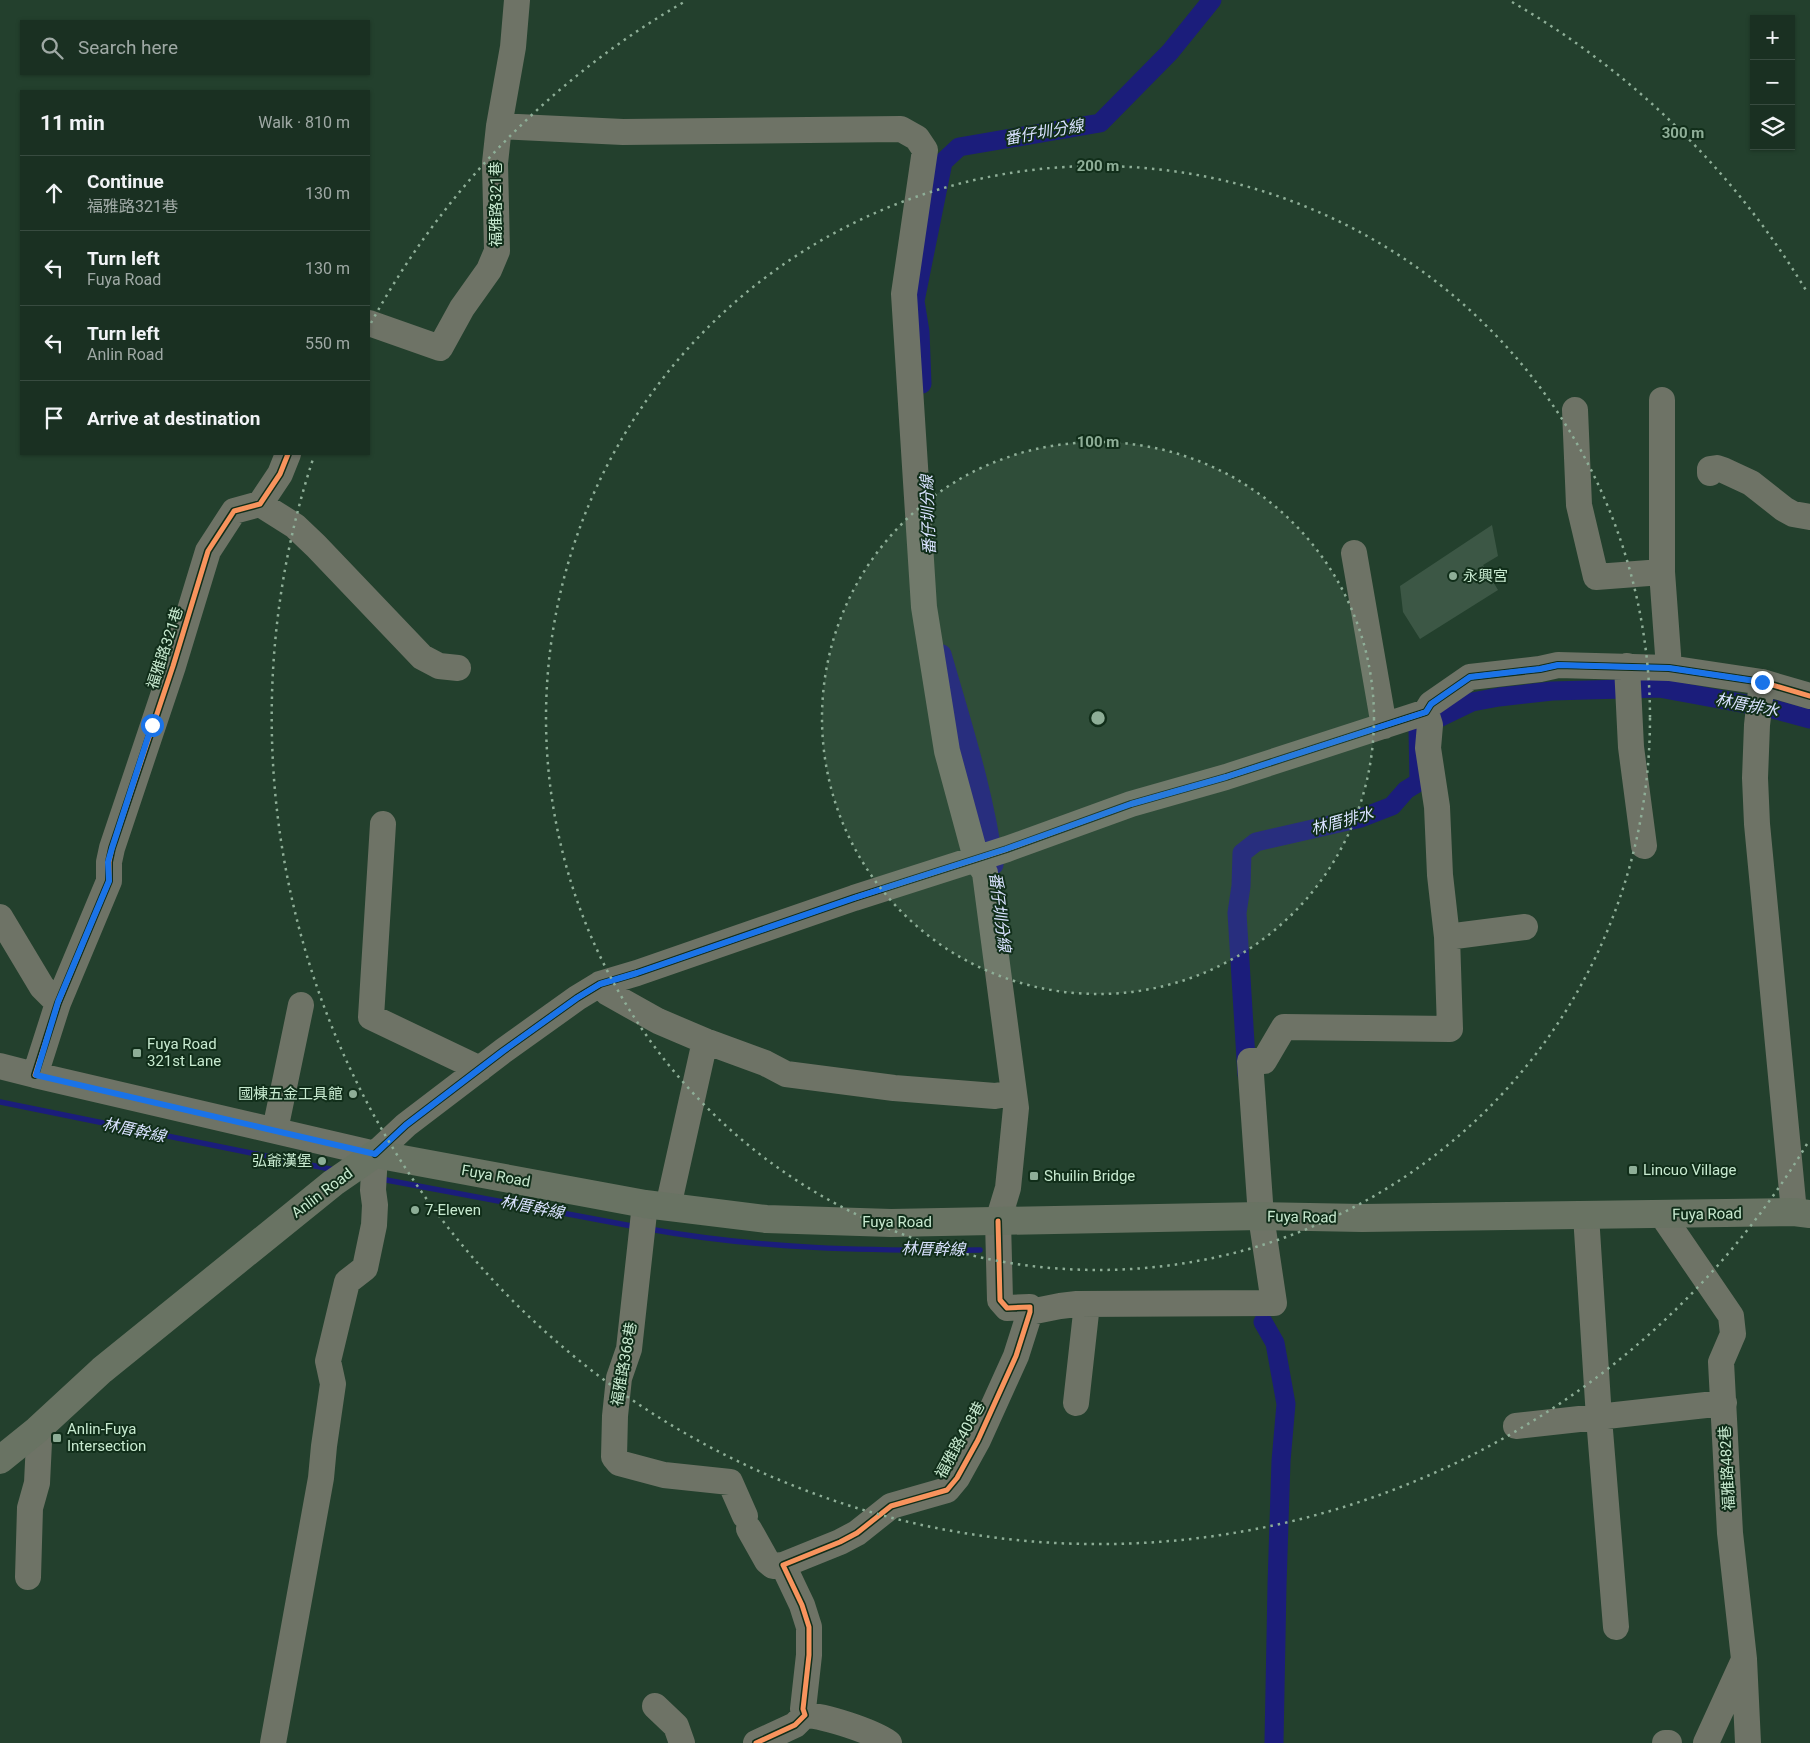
<!DOCTYPE html>
<meta charset="utf-8">
<style>
:root{--surface:#1a3022;--page:#23382a;--text:#f1f3f6;--muted:#9fa9a5;--line:#384b40}
body{margin:0;font-family:Roboto,"Noto Sans TC",sans-serif;background:var(--page);color:var(--text)}
.controls{position:absolute;right:15px;top:15px;display:grid;overflow:hidden;border-radius:0px;box-shadow:0 1px 4px #0004}
.controls button{width:45px;height:45px;display:grid;place-items:center;padding:0;border:0;border-bottom:1px solid var(--line);background:var(--surface);color:var(--text);font:25px sans-serif}
.stop{position:absolute;width:15px;height:15px;margin:-11px;border:4px solid #1a73e8;border-radius:50%;background:#fff}
.stop.end{background:#1a73e8;border-color:#fff;box-shadow:0 1px 5px #0008}
.list{margin:0;padding:0;list-style:none}
h2{display:flex;justify-content:space-between;align-items:center;height:65px;margin:0;padding:0 20px;font-size:21px}
h2 small{font-size:16px;font-weight:400;color:var(--muted)}
.list li{display:grid;grid-template-columns:32px 1fr auto;gap:15px;align-items:center;box-sizing:border-box;height:75px;padding:0 20px;border-top:1px solid var(--line)}
.list b{display:block;font-size:19px;white-space:nowrap}
.list p{margin:0;font-size:16px;white-space:nowrap;color:var(--muted)}
.list em{font-size:16px;font-style:normal;color:var(--muted)}
.icon{flex:none;width:28px;height:28px;fill:none;stroke:currentColor;stroke-width:2;stroke-linecap:round;stroke-linejoin:round}
.map{position:relative;flex:none;width:1810px;height:1743px;overflow:hidden}
.search{position:absolute;background:var(--surface);box-shadow:0 1px 4px #0004;left:20px;top:20px;width:350px;height:55px;display:flex;align-items:center;gap:12px;box-sizing:border-box;padding:0 18px;border-radius:0px;color:var(--muted);font-size:19px}
.panel{position:absolute;background:var(--surface);box-shadow:0 1px 4px #0004;left:20px;top:90px;width:350px;height:365px;border-radius:0px}
.map>svg:first-child{display:block}
.lines{fill:none;stroke-linecap:round;stroke-linejoin:round}
.stream{stroke:#1b1d7b;stroke-width:5.5}
.canal{stroke:#1b1d7b;stroke-width:19}
.building{fill:#3c5745}
.minor{stroke:#6e7366;stroke-width:26}
.major{stroke:#697363;stroke-width:28}
.cycleway-casing{stroke:#112e1a;stroke-width:8}
.cycleway{stroke:#f8935d;stroke-width:5}
.route{stroke:#1a73e8;stroke-width:6}
.ring{fill:none;stroke:#8eae97;stroke-width:2.5;stroke-dasharray:2.5 5}
.poi-dot{fill:#8eae97;stroke:#112e1a;stroke-width:2}
.labels{text-anchor:middle;dominant-baseline:central;stroke-width:4;stroke-linejoin:round;paint-order:stroke}
.street-label{font-size:15px;fill:#c8ead0;stroke:#112e1a}
.poi-label{font-size:15px;fill:#c8ead0;stroke:#112e1a;text-anchor:start}
.water-label{font-size:16px;font-style:italic;fill:#d9e2ff;stroke:#112e1a}
.centre{fill:#8eae97;stroke:#112e1a;stroke-width:2.5}
.ring-label{font-size:15px;text-anchor:middle;font-weight:bold;fill:#8eae97;stroke:#112e1a;stroke-width:4;stroke-linejoin:round;paint-order:stroke}
</style>
<div class="map">
<svg width="1810" height="1743" viewBox="0 0 1810 1743">
<rect width="100%" height="100%" fill="#23402d"/>
<g class="lines">
<path class="stream" d="M0 1102 335 1170
M381 1179 637 1227
M649 1229C758 1249 870 1251 980 1250"/>
<path class="canal" d="M922 384 920 332 915 301 943 162 959 147 1100 123 1170 52 1212 0
M942 654C962 724 985 794 994 865
M1247 1075 1237 913 1241 886 1242 853 1256 842 1361 818 1392 806 1406 790 1419 782 1418 728 1472 702 1499 697 1552 691 1659 688 1773 709 1810 719
M1263 1322 1275 1343 1286 1404 1281 1461 1277 1585 1274 1742"/>
</g>
<path class="building" d="M1492 525 1498 556 1483 565 1498 590 1420 639 1403 612 1400 586Z"/>
<g class="lines">
<path class="minor" d="M499 126 623 132 901 129 917 138 925 150 904 294 924 607 947 751 976 858 985 873 1016 1108 1008 1188 998 1221 1000 1300 1007 1308 1030 1307V1312L1016 1356 978 1440 957 1478 947 1490 891 1506 857 1533 840 1542 783 1565 802 1605 809 1627V1655L803 1709 805 1715 795 1725 756 1743
M369 323 440 348 462 308 489 270 497 251 495 163 499 126 513 47 517 0
M1662 400V572L1669 668
M1575 410 1579 505 1596 577 1662 572
M1710 473V469L1717 468 1723 470 1751 483 1784 509 1793 514 1810 517
M260 504 295 526 316 546 422 657 439 666 458 668
M1354 553 1384 726
M1627 666 1631 747 1644 846
M1762 682 1757 725 1755 778 1757 824 1794 1212
M383 824 371 1017 480 1069
M0 917 42 987 58 1003
M1447 937 1525 927
M600 984 608 993 658 1021 705 1041 765 1063 786 1074 894 1088 995 1096 1013 1093
M0 1066 35 1075 375 1154
M35 1075 58 1003 109 881V862L112 848 173 666 208 551 234 511 260 504 280 474 288 454
M275 1130 301 1005
M375 1154 406 1125 503 1051 577 998 600 984 637 973 854 898 1007 849 1131 804 1226 777 1426 712 1431 704 1470 677 1540 669 1558 665 1669 668 1762 682 1810 696
M645 1204 629 1349 619 1378 615 1416 614 1457 619 1463 664 1475 730 1482 745 1516
M668 1207 705 1041
M1586 1215 1599 1418 1616 1627
M1662 1215 1731 1316 1733 1334 1721 1362 1730 1533 1744 1659 1748 1743
M1030 1312 1060 1306 1077 1304 1274 1303 1261 1216 1250 1061H1264L1284 1027 1450 1029 1447 937 1440 875 1437 807 1428 748 1430 725 1426 712
M1076 1403 1087 1304
M1516 1426 1724 1403
M749 1529 767 1561 773 1566 783 1565
M28 1577 30 1508 37 1483 39 1442 37 1430
M655 1706 676 1726 682 1743
M805 1715C825 1716 872 1731 889 1743
M273 1743 321 1478 324 1446 333 1384 328 1361 347 1282 365 1268 374 1225 375 1205 373 1190 375 1154
M1665 1743H1669
M1706 1743 1743 1662"/>
<path class="major" d="M0 1460 37 1430 102 1370 333 1183 375 1154 645 1204 766 1219 891 1223 1261 1216 1362 1218 1794 1212 1810 1214"/>
<defs>
<path id="cycleway" d="M35 1075 58 1003 109 881V862L112 848 173 666 208 551 234 511 260 504 280 474 288 454
M375 1154 406 1125 503 1051 577 998 600 984 637 973 854 898 1007 849 1131 804 1226 777 1426 712 1431 704 1470 677 1540 669 1558 665 1669 668 1762 682 1810 696
M756 1743 795 1725 805 1715 803 1709 809 1655V1627L802 1605 783 1565 840 1542 857 1533 891 1506 947 1490 957 1478 978 1440 1016 1356 1030 1312V1307L1007 1308 1000 1300 998 1221"/>
</defs>
<use href="#cycleway" class="cycleway-casing"/>
<use href="#cycleway" class="cycleway"/>
</g>
<g class="lines">
<path class="route" d="M152 725 112 848 108 862 109 881 58 1002 36 1075 375 1154 406 1125 503 1051 577 998 600 984 637 973 854 898 1006 849 1131 804 1226 777 1426 712 1431 704 1470 677 1540 669 1558 665 1669 668 1762 682"/>
</g>
<circle cx="1098" cy="718" r="276" fill="#8eae97" fill-opacity=".12"/>
<g class="ring">
<circle cx="1098" cy="718" r="276"/>
<circle cx="1098" cy="718" r="552"/>
<path d="M1807 1144A827 827 0 0 1 314 456M371 323A827 827 0 0 1 684 2M1512 2A827 827 0 0 1 1807 292"/>
</g>
<g class="poi-dot">
<circle cx="1453" cy="576" r="5"/>
<rect x="132" y="1048" width="10" height="10" rx="2.5"/>
<circle cx="353" cy="1094" r="5"/>
<circle cx="322" cy="1161" r="5"/>
<rect x="1628" y="1165" width="10" height="10" rx="2.5"/>
<rect x="1029" y="1171" width="10" height="10" rx="2.5"/>
<circle cx="415" cy="1210" r="5"/>
<rect x="52" y="1433" width="10" height="10" rx="2.5"/>
</g>
<g class="labels">
<g class="street-label">
<text transform="translate(496 204) rotate(-90)">福雅路321巷</text>
<text transform="translate(165 648) rotate(-72)">福雅路321巷</text>
<text transform="translate(496 1176) rotate(10)">Fuya Road</text>
<text transform="translate(322 1193) rotate(-37)">Anlin Road</text>
<text transform="translate(1707 1214) rotate(-1)">Fuya Road</text>
<text transform="translate(1302 1217) rotate(1)">Fuya Road</text>
<text x="897" y="1222">Fuya Road</text>
<text transform="translate(624 1364) rotate(-80)">福雅路368巷</text>
<text transform="translate(960 1440) rotate(-61)">福雅路408巷</text>
<text transform="translate(1727 1468) rotate(-93)">福雅路482巷</text>
</g>
<g class="poi-label">
<text x="1463" y="576">永興宮</text>
<text x="147" y="1044">Fuya Road<tspan x="147" dy="17">321st Lane</tspan></text>
<text x="343" y="1094" text-anchor="end">國棟五金工具館</text>
<text x="312" y="1161" text-anchor="end">弘爺漢堡</text>
<text x="1643" y="1170">Lincuo Village</text>
<text x="1044" y="1176">Shuilin Bridge</text>
<text x="425" y="1210">7-Eleven</text>
<text x="67" y="1429">Anlin-Fuya<tspan x="67" dy="17">Intersection</tspan></text>
</g>
<g class="water-label">
<text transform="translate(1044 132) rotate(-10)">番仔圳分線</text>
<text transform="translate(928 515) rotate(-92)">番仔圳分線</text>
<text transform="translate(1747 705) rotate(11)">林厝排水</text>
<text transform="translate(1342 821) rotate(-15)">林厝排水</text>
<text transform="translate(1000 912) rotate(83)">番仔圳分線</text>
<text transform="translate(134 1130) rotate(12)">林厝幹線</text>
<text transform="translate(532 1207) rotate(11)">林厝幹線</text>
<text transform="translate(933 1249) rotate(1)">林厝幹線</text>
</g>
</g>
<circle cx="1098" cy="718" r="8" class="centre"/>
<g class="ring-label">
<text x="1683" y="138">300 m</text>
<text x="1098" y="171">200 m</text>
<text x="1098" y="447">100 m</text>
</g>
</svg>
<div class="controls">
<button>+</button>
<button>−</button>
<button><svg class="icon" aria-label="layers" viewBox="0 0 24 24"><path d="M12 4l9 5-9 5-9-5zM3 14l9 5 9-5"/></svg></button>
</div>
<div class="stop" style="left:152px;top:725px"></div>
<div class="stop end" style="left:1762px;top:682px"></div>
<div class="search"><svg class="icon" aria-label="search" viewBox="0 0 24 24"><circle cx="10" cy="10" r="6"/><path d="M15 15l6 6"/></svg>Search here</div>
<section class="panel">
<h2>11 min<small>Walk · 810 m</small></h2>
<ul class="list">
<li><svg class="icon" aria-label="ahead" viewBox="0 0 24 24"><path d="M12 20V5M6 11l6-6 6 6"/></svg><div><b>Continue</b><p>福雅路321巷</p></div><em>130 m</em></li>
<li><svg class="icon" aria-label="left" viewBox="0 0 24 24"><path d="M17 20v-9H6M10 6l-5 5 5 5"/></svg><div><b>Turn left</b><p>Fuya Road</p></div><em>130 m</em></li>
<li><svg class="icon" aria-label="left" viewBox="0 0 24 24"><path d="M17 20v-9H6M10 6l-5 5 5 5"/></svg><div><b>Turn left</b><p>Anlin Road</p></div><em>550 m</em></li>
<li><svg class="icon" aria-label="arrive" viewBox="0 0 24 24"><path d="M6 21V4h12l-3 4 3 4H6"/></svg><div><b>Arrive at destination</b></div></li>
</ul>
</section>
</div>
